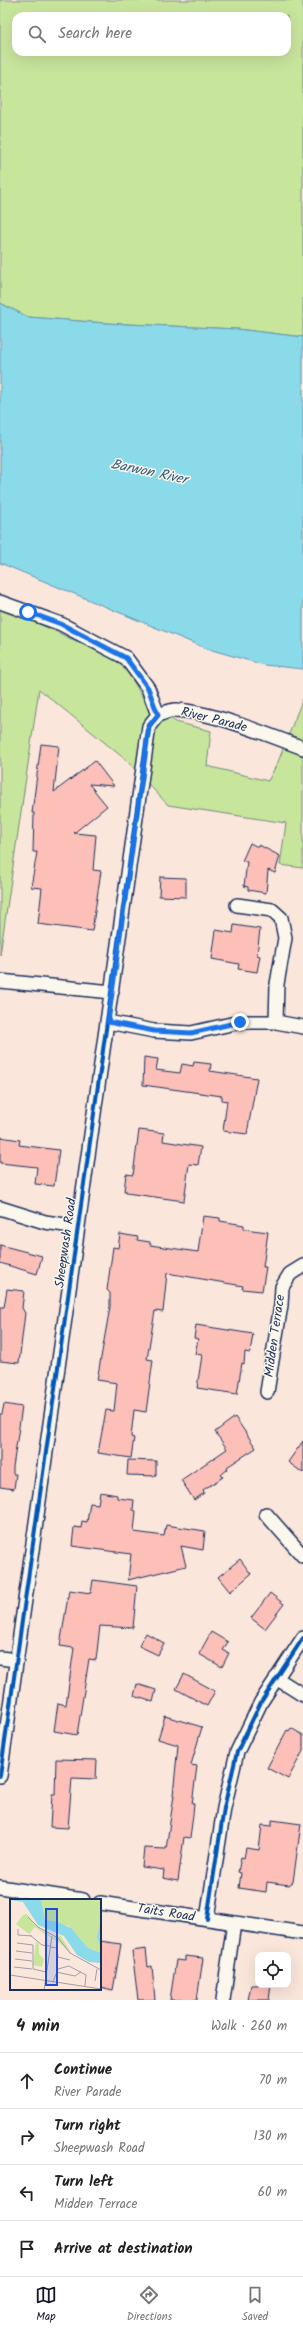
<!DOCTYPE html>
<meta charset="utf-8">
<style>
:root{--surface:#fff;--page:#f6f6f6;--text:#222;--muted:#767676;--line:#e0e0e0;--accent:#111827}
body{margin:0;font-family:Kalam,sans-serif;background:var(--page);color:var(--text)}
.controls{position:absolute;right:12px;bottom:12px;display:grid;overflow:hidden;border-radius:8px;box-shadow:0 4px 16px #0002}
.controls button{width:36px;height:36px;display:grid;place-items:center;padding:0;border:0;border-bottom:1px solid var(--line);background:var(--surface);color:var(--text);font:20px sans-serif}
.stop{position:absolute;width:12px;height:12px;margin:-9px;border:3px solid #1a73e8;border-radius:50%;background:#fff}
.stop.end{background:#1a73e8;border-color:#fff;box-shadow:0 1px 4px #0008}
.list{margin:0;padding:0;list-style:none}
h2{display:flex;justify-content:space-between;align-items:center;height:52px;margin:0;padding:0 16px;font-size:17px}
h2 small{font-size:13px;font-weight:400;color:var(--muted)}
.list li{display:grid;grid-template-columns:26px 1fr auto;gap:12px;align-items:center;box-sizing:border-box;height:56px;padding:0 16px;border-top:1px solid var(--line)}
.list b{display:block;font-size:15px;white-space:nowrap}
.list p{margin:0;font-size:13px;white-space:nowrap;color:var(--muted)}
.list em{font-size:13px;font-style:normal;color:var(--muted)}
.icon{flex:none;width:22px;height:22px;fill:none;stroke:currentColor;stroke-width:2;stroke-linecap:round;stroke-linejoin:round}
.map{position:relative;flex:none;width:303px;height:2000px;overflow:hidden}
.search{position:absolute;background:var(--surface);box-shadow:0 4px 16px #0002;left:12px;right:12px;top:12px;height:44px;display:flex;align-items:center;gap:10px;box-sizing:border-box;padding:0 14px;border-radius:12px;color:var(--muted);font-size:15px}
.sheet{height:276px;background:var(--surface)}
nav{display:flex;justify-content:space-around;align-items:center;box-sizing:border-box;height:56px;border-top:1px solid var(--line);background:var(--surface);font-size:11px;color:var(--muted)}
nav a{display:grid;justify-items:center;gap:2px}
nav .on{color:var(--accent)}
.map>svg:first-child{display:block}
.green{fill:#c8e59c;stroke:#728a7d;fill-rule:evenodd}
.water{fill:#8bdae9;stroke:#5e96b1}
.building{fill:#fcc0b8;stroke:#1b2f5e}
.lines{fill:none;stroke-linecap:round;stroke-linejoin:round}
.minor-casing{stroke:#1b2f5e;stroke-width:16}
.minor{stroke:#fbf7ec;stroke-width:13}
.cycleway-casing{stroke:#fbf7ec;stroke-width:6}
.cycleway{stroke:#0057b8;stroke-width:4}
.route{stroke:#1a73e8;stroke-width:5}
.labels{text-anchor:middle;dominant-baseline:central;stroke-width:3;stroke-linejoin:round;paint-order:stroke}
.street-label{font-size:13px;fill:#1b2f5e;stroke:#fbf7ec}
.water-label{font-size:14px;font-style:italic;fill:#375a81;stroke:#fbf7ec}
.inset-river{fill:none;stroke:#8bdae9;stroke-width:2}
.inset-road{fill:none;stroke:#a19daa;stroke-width:1}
.view{fill:#1d4ed8;fill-opacity:0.15;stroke:#1d4ed8;stroke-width:2}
.inset-edge{fill:none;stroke:#1b2f5e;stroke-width:2}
</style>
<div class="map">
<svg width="303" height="2000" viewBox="0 0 303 2000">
<rect width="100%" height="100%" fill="#fbe6dc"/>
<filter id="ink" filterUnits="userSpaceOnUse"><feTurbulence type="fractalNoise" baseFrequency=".025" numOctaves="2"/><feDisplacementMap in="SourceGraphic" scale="8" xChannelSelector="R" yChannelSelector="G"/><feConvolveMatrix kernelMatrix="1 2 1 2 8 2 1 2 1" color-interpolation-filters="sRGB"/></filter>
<g filter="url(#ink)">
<path class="green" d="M0 0H303V337L237 329 105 323 28 317 0 303ZM16 16H287V52H16Z
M0 605 124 664 145 702 176 722 211 731 207 766 268 781 278 762 303 698V868L280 865 286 823 168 805 126 760 39 689 0 955Z"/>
<path class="water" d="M0 303 28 317 105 323 237 329 303 337V669L264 665 205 648 0 563Z"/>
<path class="building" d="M41 744 59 746 54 792 95 761 114 786 89 784 107 806 74 833 96 835 93 870 101 871 92 931 38 924 42 888 31 887 37 852H33L34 813H32Z
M250 843 258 847 259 845 280 856 275 873 268 870 266 893 248 890V887L244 886 247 862 242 861Z
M160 877 186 878V897L159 896Z
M234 925 260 929 257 955 260 956 257 972 238 969 239 964 212 959 216 930 233 933Z
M144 1057 158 1059 156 1070 180 1073 182 1064 193 1066 194 1062 211 1064 210 1071 257 1078 247 1134 223 1131 227 1101 222 1100V1096L143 1085Z
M139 1130 164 1133 163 1141 201 1147 198 1165 189 1164 184 1201 126 1193 127 1191H124L126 1174 133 1175Z
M0 1137 20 1140 19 1145 59 1150 54 1186 35 1184 37 1167 0 1163Z
M203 1216 220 1218V1221L244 1225V1229L268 1232 263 1267H266L262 1291 242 1289 243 1286 167 1273 163 1312 155 1311 147 1359 153 1360 146 1412 134 1410 131 1437 134 1438 131 1458 98 1453 106 1410 114 1411 117 1383 97 1380 110 1307V1293L107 1290 113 1247 118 1248 120 1234 138 1237 137 1240 150 1242V1245L198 1252Z
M0 1245 42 1256 37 1274 0 1263Z
M7 1289 24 1291 22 1308 25 1313 19 1363 0 1361V1307H4Z
M196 1325 253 1334 250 1353 245 1352 244 1364 242 1363 237 1394 197 1388 202 1355 195 1354 198 1339 194 1338Z
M4 1404 22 1407 13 1467V1474H16L14 1489 0 1487V1414H2Z
M235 1417 256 1448 227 1467 228 1469 221 1475 223 1477 203 1490 204 1493 194 1500 181 1480 227 1449 215 1432Z
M303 1441V1473L288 1462Z
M128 1460 156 1461V1476L127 1475Z
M100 1492 117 1495V1498L134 1500 133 1510 136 1511 134 1532 164 1536 166 1525 205 1531 203 1550 181 1546 186 1566 128 1580 131 1554 72 1546 74 1527 81 1528 82 1521 87 1522 90 1503 98 1504Z
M240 1559 251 1574 230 1592 218 1577Z
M93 1580 137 1586 133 1628 100 1626 96 1660 89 1659 77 1735 54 1731 58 1703 66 1705 74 1648 60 1646 69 1590 91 1593Z
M270 1593 284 1604 265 1629 251 1618Z
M211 1632 228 1642 223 1650 229 1653 222 1667 199 1654Z
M146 1633 164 1643 158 1655 139 1646Z
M184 1674 215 1691 207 1706 176 1689Z
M137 1684 156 1690 153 1702 134 1696Z
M165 1716 202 1727 191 1765 197 1766 192 1804H194L193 1815 190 1838 184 1837 178 1881 163 1878 164 1870 142 1867 144 1848 166 1849 174 1795H173L178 1745 158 1739Z
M291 1728 303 1735V1751L288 1779 267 1768 287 1730 289 1731Z
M56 1759 97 1760 96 1779 72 1778 68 1828 50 1827 52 1794H55Z
M272 1820 301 1824 293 1882 289 1885 267 1882 266 1892 239 1888 241 1873 238 1872 241 1857 244 1858 246 1848 259 1850 262 1825 272 1826Z
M100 1941 121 1944 113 1990 100 1987Z
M146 1949 148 1967 152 1966 155 2000H138L132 1951Z
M185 1956 203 1958 197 2000H170L176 1960 185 1961Z
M251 1985H271L269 2000H248Z"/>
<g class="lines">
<defs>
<path id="minor" d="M0 602 61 624 126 658 148 688 158 715
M158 715C164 713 170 710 176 710 212 712 269 735 303 748
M237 905 272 910 281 918 285 938 277 984 276 1022
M0 981 112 992
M108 1022 154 1031 191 1033 240 1022H276L303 1027
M0 1208 45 1222 78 1227
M267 1392 281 1305 282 1287 290 1274 303 1266
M266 1514 303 1556
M0 1658 16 1660
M276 1678 303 1695
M0 1776 149 726 158 715
M0 1887 83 1900
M100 1903 303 1933
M207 1919 224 1808 237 1752 261 1702 303 1638
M223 2000 234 1923"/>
</defs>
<use href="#minor" class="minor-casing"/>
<use href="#minor" class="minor"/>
<defs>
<path id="cycleway" d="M0 1776 149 726 158 715
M207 1919 224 1808 237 1752 261 1702 303 1638"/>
</defs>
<use href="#cycleway" class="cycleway-casing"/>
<use href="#cycleway" class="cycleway"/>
</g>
</g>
<g class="lines" filter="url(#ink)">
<path class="route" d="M28 612 61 624 126 658 148 688 158 715 149 726 108 1022 154 1031 191 1033 240 1022"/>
</g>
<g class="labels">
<g class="street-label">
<text transform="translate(214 720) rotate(14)">River Parade</text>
<text transform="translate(66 1243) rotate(-82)">Sheepwash Road</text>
<text transform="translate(275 1336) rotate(-82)">Midden Terrace</text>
<text transform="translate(166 1913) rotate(9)">Taits Road</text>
</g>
<g class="water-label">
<text transform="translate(149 472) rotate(12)">Barwon River</text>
</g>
</g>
<g transform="translate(10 1899)">
<rect width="91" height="91" fill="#fbe6dc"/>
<path d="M31 0H91V54L78 49 59 27 35 21ZM17 15 23 24 44 39 50 36 62 55 50 44 37 36 34 46 36 36 25 28 19 35 6 25 13 16ZM26 42 29 45V55L34 60 32 68 23 66Z" fill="#c8e59c"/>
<path d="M31 0 35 21 48 23 61 29 78 49 91 54V64L79 63 67 56 54 37 28 26 13 3 0 1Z" fill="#8bdae9"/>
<path class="inset-river" d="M91 26 88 38 91 47"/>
<path class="inset-road" d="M18 18 28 28 48 39 60 54 91 71M8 30V36L22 37M20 36 32 46 40 47M7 44 23 46V70L36 73M40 48 47 49 48 58 60 61M6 52 22 54M5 60 22 62M4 68 22 70M46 73 65 77 71 73M0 76 91 90M85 82 87 70M43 83 48 70 59 67 76 76 75 87M34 91 42 37"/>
<path class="view" d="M36 10H47V86H36Z"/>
<rect width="91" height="91" class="inset-edge"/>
</g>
</svg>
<div class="controls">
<button><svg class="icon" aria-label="locate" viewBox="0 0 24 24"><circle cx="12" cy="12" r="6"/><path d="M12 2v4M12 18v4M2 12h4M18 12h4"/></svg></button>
</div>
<div class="stop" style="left:28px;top:612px"></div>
<div class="stop end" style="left:240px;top:1022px"></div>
<div class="search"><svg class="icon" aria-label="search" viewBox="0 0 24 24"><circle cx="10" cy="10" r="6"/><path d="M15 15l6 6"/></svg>Search here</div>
</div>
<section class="sheet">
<h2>4 min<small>Walk · 260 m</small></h2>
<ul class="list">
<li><svg class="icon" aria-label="ahead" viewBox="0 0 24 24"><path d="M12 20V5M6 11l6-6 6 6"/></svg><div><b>Continue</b><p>River Parade</p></div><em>70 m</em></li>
<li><svg class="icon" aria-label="right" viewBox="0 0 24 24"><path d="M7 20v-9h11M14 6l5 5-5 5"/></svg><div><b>Turn right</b><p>Sheepwash Road</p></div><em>130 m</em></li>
<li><svg class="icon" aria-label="left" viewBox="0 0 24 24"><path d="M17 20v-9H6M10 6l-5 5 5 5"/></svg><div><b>Turn left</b><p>Midden Terrace</p></div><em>60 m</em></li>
<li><svg class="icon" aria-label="arrive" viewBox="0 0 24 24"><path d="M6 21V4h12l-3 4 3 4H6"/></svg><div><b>Arrive at destination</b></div></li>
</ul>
</section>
<nav>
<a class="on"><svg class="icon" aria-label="map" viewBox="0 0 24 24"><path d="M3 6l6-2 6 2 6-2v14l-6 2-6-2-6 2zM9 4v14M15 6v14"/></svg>Map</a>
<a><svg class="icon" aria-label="directions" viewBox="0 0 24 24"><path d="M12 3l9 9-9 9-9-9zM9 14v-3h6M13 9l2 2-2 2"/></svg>Directions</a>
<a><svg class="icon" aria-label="saved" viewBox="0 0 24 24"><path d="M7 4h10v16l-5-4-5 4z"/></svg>Saved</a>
</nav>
